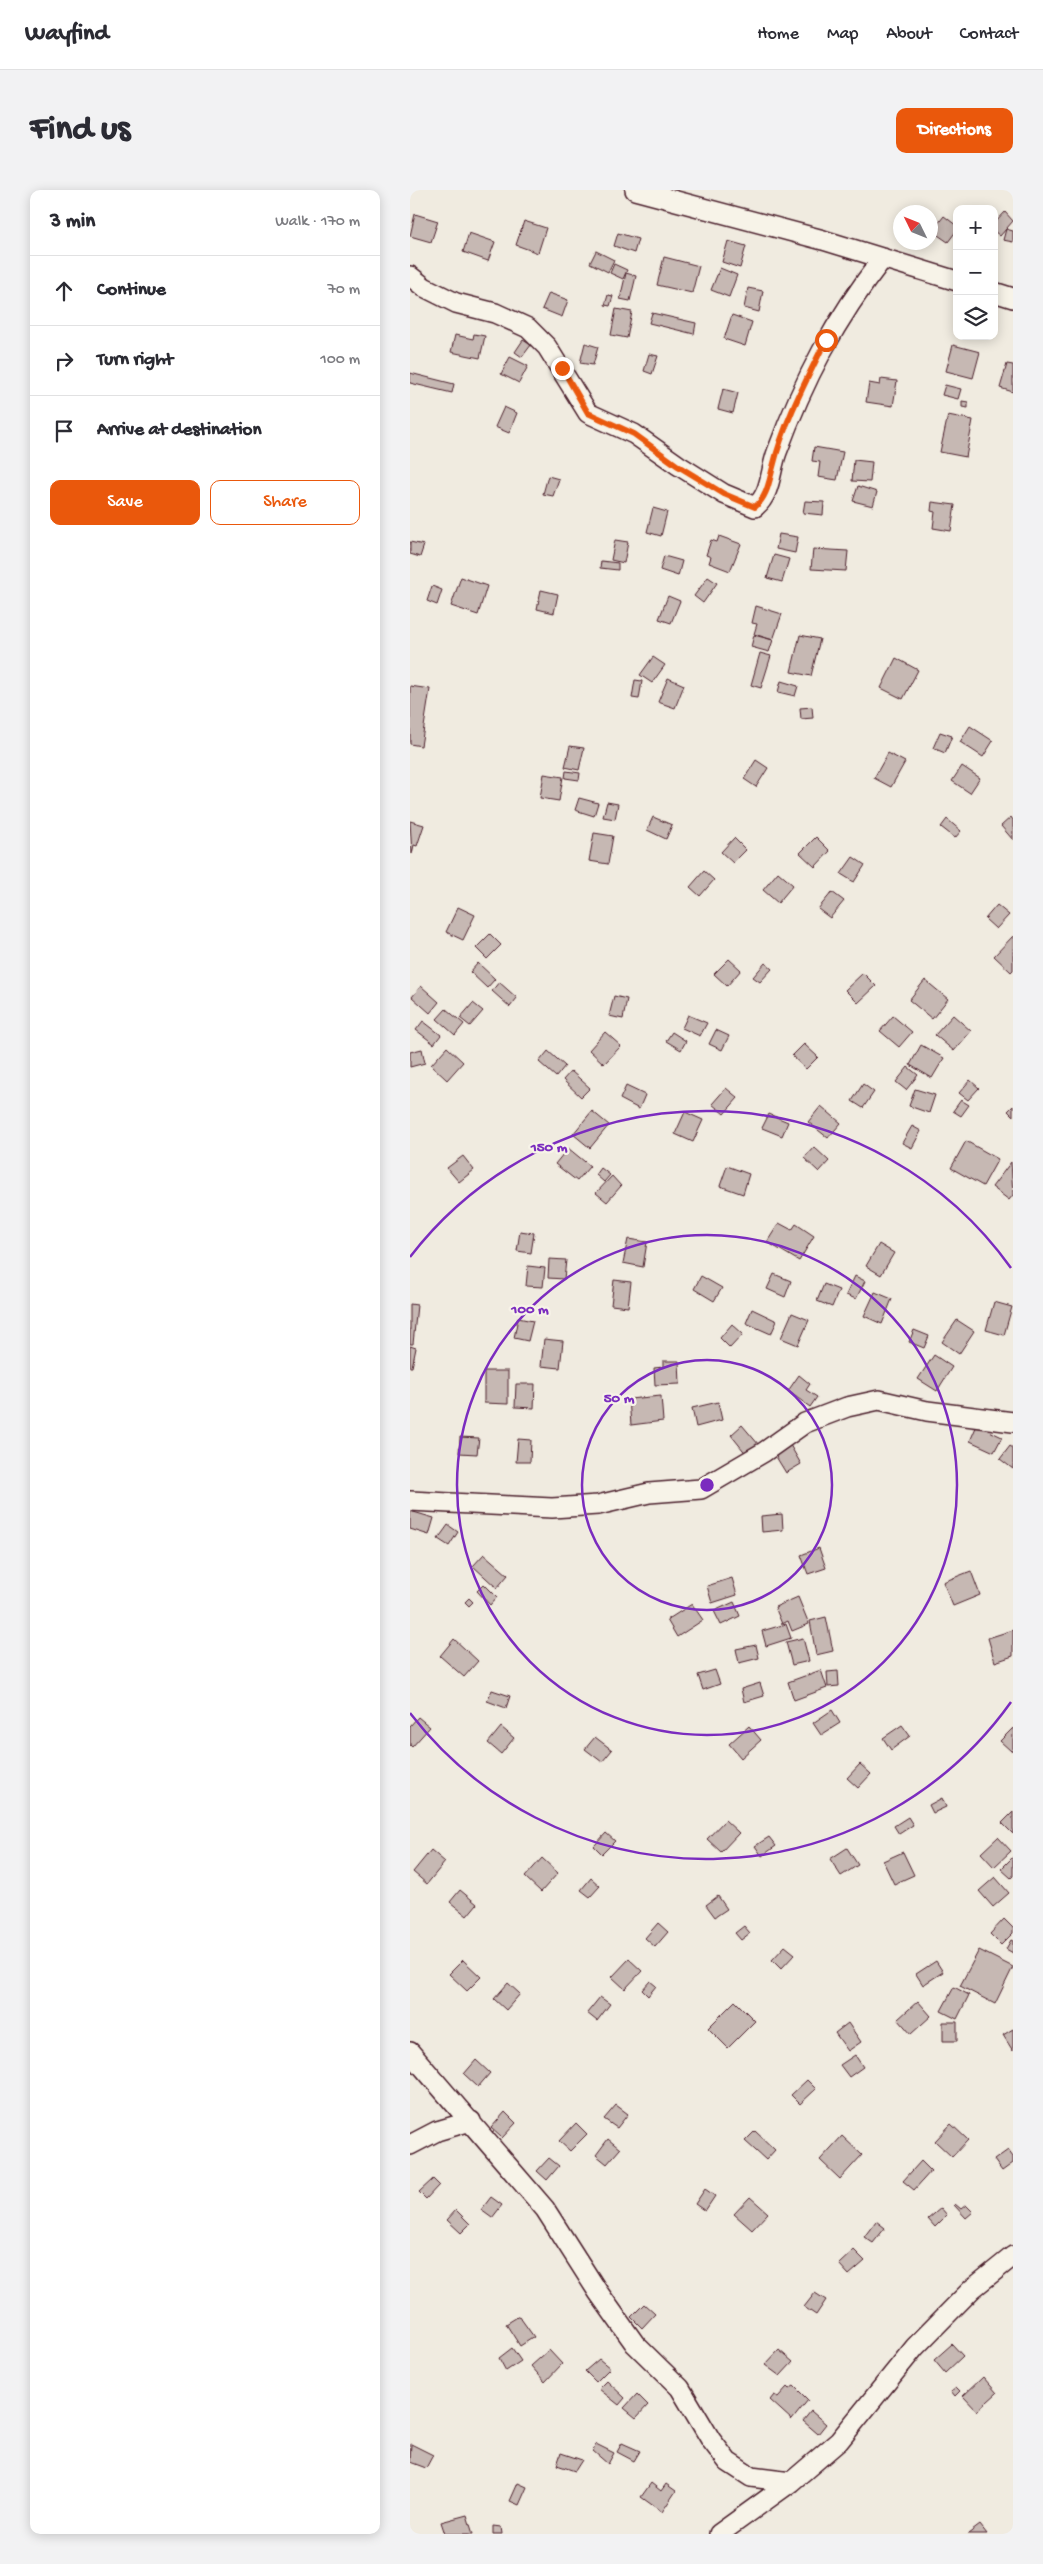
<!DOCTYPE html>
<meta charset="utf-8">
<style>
:root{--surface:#fff;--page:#f2f2f3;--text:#2b2b33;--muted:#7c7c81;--line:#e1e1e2;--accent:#ea580c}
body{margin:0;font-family:"Gochi Hand",sans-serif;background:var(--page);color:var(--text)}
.controls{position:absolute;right:15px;top:15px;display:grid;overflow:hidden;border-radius:10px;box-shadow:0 2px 12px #0003}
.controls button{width:45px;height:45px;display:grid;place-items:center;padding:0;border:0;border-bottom:1px solid var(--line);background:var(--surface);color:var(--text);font:25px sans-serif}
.compass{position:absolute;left:483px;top:15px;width:45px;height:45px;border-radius:50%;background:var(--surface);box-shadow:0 2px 12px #0003;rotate:313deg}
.stop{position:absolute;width:15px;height:15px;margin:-11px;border:4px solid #ea580c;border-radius:50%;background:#fff}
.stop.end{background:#ea580c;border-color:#fff;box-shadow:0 1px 5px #0008}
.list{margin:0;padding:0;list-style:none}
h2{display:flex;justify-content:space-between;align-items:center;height:65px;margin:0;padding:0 20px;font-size:21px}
h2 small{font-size:16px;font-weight:400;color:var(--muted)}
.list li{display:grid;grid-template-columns:32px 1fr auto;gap:15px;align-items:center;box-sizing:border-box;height:70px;padding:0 20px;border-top:1px solid var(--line)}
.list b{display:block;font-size:19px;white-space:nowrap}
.list em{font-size:16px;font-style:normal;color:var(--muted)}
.actions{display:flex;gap:10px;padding:15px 20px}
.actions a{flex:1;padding:11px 0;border:1px solid var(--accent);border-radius:10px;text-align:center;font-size:18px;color:var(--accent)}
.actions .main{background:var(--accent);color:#fff}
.icon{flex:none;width:28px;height:28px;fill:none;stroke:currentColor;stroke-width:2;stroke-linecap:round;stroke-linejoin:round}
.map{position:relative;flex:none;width:603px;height:2344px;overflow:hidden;border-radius:10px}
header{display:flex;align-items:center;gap:30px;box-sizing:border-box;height:70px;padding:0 25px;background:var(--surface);border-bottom:1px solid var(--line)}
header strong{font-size:24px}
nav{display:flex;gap:28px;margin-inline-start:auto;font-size:18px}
.intro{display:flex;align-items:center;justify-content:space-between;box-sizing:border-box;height:120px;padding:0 30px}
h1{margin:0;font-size:35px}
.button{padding:12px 22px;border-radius:10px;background:var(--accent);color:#fff;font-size:18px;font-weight:700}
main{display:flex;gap:30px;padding:0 30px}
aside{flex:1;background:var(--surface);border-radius:10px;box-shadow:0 2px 12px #0003}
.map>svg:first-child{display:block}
.building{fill:#c6b8b3;stroke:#4a1f2b}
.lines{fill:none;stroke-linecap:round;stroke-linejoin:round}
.minor-casing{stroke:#4a1f2b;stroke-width:22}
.minor{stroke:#f7f3e8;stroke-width:19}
.route{stroke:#ea580c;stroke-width:6}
.ring{fill:none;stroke:#7b2cbf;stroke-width:2.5}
.centre{fill:#7b2cbf;stroke:#f7f3e8;stroke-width:2.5}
.ring-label{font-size:15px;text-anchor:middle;font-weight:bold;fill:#7b2cbf;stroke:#f7f3e8;stroke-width:4.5;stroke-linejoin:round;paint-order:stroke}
</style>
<header>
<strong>Wayfind</strong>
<nav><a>Home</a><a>Map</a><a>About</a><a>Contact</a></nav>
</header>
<div class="intro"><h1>Find us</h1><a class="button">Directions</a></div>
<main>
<aside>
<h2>3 min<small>Walk · 170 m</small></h2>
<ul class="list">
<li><svg class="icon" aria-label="ahead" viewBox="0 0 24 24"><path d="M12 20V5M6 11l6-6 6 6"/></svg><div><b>Continue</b></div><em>70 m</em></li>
<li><svg class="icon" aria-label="right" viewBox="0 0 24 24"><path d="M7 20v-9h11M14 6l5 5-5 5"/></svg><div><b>Turn right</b></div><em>100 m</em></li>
<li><svg class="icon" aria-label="arrive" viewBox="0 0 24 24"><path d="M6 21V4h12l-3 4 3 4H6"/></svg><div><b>Arrive at destination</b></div></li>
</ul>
<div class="actions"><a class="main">Save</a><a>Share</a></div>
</aside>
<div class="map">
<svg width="603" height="2344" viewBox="0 0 603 2344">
<rect width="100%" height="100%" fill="#f0ebe0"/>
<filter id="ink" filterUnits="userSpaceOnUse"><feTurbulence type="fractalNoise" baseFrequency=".02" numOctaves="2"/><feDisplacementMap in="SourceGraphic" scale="10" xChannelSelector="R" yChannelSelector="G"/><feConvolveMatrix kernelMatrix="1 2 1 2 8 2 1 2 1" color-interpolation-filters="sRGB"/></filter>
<g filter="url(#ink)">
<path class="building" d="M595 22 603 31 590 46 584 41V34Z
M5 24 28 31 21 52 0 46Z
M534 26 547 36V40L538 52 522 41Z
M114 31 136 38 128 63 106 55Z
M596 39 603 41V52L593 50Z
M59 43 85 52 78 71 53 62Z
M208 43 228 49 224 63 204 56Z
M318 51 336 56 330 78 312 72Z
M186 61 204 70 198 82 180 73Z
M254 67 289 76 282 103 247 95Z
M204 74 217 80 213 89 200 83Z
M310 78 327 85 319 107 301 100Z
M216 83 226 86 220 111 210 109Z
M338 98 353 101 349 122 334 118Z
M139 103 158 110 152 127 132 119Z
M198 105 203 106 200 116 195 115Z
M206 119 222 122 217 148 201 145Z
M242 123 286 133 284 144 239 133Z
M322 125 342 132 335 156 314 149Z
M64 144 75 146 70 168 41 162 45 145 63 149Z
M113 150 121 155 112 167 105 162Z
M175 153 188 157 183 175 170 173Z
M543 155 570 162 563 188 536 181Z
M239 164 248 166 242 184 234 181Z
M100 167 118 176 109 193 91 184Z
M597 174 603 175V202L590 198Z
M0 183 44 194 42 203 0 193Z
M471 189 487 191 483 216 456 212 459 193 470 195Z
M535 195 551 199 548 209 532 205Z
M313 199 328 203 323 223 308 219Z
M552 211 558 212V218L552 217Z
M94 217 107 223 99 243 85 237Z
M538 225 563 230 556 267 530 262Z
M404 257 433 262 427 290 408 287 410 272 402 271Z
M444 270 462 272 460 292 442 291Z
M138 286 149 289 143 306 133 304Z
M448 296 467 302 463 316 443 311Z
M395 311 414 312 413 325 393 323Z
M522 312 545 315 541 341 523 338 525 322 521 321Z
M243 318 257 322 251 346 237 342Z
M369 344 388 347 385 363 366 359Z
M309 346 331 354 320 381 299 373 301 367 296 365 301 350 307 352Z
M205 350 218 352 214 373 201 370Z
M0 352 14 355 10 367 0 364Z
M403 359 438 361 436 381 401 379Z
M364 365 379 369 372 392 357 388Z
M254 366 272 371 268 386 250 380Z
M191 371 208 373V380L190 378Z
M51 387 77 396 68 425 41 416Z
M298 387 307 393 293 413 284 406Z
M22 396 32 400 27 415 17 411Z
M131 400 148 404 144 423 127 419Z
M258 406 270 411 261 433 249 429Z
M346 416 372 424 363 450 344 444 347 434 342 433Z
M344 445 363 450 359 462 341 457Z
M390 445 410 449 401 486 381 482Z
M350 463 361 466 351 498 341 495Z
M243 467 255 475 242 493 230 485Z
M486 468 508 480 493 509 471 498Z
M258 488 274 495 265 518 248 512Z
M225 490 232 491 229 509 222 508Z
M371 491 388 496 385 506 368 502Z
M0 496 20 499 11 556 0 554Z
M402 517 403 528 391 529 390 518Z
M560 536 583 551 573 567 550 552Z
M530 542 542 546 535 563 523 558Z
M160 556 174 558 169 580 155 577Z
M478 563 495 572 481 597 464 588Z
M346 570 358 578 346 597 334 589Z
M552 576 570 588 560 603 542 591Z
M156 581 170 583 169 590 155 588Z
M134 584 153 587 149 611 130 608Z
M169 608 188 613 184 626 165 620Z
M197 612 208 614 205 629 193 627Z
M243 627 262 635 256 649 237 640Z
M601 627 603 630V650L591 636Z
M537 629 551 641 545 648 531 637Z
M0 631 14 635 7 656 4 655 2 664Z
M184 643 203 646 198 674 179 671Z
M406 647 420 661 405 677 390 663Z
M324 648 336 660 323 673 311 662Z
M443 667 455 675 444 692 431 684Z
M294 681 304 690 290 706 280 697Z
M368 682 383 695 368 713 353 700Z
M422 702 434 711 420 728 408 719Z
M587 715 599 725 586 739 575 729Z
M48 717 65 725 53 750 36 742Z
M80 744 91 755 77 769 66 758Z
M603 746V780L601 782 584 766Z
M319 769 331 780 317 796 304 784Z
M68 773 85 789 77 798 60 782Z
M355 773 362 779 350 792 343 787Z
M453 783 466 796 448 813 435 800Z
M515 790 538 809 522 829 499 810Z
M89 792 107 808 100 817 82 801Z
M11 796 29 812 20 823 2 807Z
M204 806 217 809 213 829 199 826Z
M63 813 73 821 60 836 50 828Z
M36 819 54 834 45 845 27 829Z
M278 825 297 833 290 846 272 838Z
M543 825 561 841 544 861 525 845Z
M483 826 502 842 489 857 470 841Z
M13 831 31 845 24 854 6 840Z
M306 840 319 846 312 860 299 854Z
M195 842 211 856 194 874 179 860Z
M262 842 276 851 271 860 256 851Z
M394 854 408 867 396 879 382 866Z
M511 855 534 868 522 888 500 875Z
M37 857 53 872 37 890 21 875Z
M12 859 15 873 0 877V862Z
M138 861 155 876 146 887 129 872Z
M498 877 508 885 496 900 486 892Z
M161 881 180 898 171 907 153 890Z
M560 890 569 898 558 910 549 903Z
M453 894 464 902 453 918 442 911Z
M216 896 235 905 229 919 210 909Z
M316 898 328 908 314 924 302 914Z
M505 899 525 905 519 923 499 916Z
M551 910 559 915 551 926 543 921Z
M411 916 431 933 418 948 398 932Z
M603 916V926L598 921Z
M182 921 199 935 180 958 163 944Z
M275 922 293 930 283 952 265 944Z
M359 924 378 932 372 946 352 938Z
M502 936 511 941 502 958 492 953Z
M556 951 588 969 573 996 541 978Z
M404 957 419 971 409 982 394 968Z
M158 958 180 976 167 991 145 974Z
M53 966 64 980 49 992 37 978Z
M601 972 603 1005 599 1010 582 997Z
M317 976 339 984 333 1004 310 996Z
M191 978 200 985 194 992 186 985Z
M202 986 211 996 197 1012 186 1003Z
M369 1033 382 1040 386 1034 404 1046 389 1071 357 1052Z
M110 1041 124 1043 121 1063 107 1061Z
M218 1049 237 1052 233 1077 213 1073Z
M469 1054 484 1063 471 1085 456 1076Z
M139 1069 156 1070 154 1089 138 1088Z
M118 1076 135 1078 133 1097 116 1096Z
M364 1084 381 1091 375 1107 357 1099Z
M291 1086 312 1098 304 1111 284 1099Z
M445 1086 455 1091 446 1109 436 1105Z
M204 1090 221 1092 218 1117 201 1115Z
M414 1094 429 1100 422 1117 407 1111Z
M465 1102 482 1109 472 1134 454 1126Z
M584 1112 602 1117 594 1145 576 1140Z
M0 1114 7 1115 3 1154H0Z
M342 1119 367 1131 361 1144 336 1133Z
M382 1123 399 1130 388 1155 371 1148Z
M108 1128 123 1131 118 1151 104 1148Z
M547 1130 564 1141 549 1164 532 1152Z
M322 1134 333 1144 320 1158 310 1148Z
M504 1140 519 1146 514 1158 499 1152Z
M134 1149 153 1151 150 1178 131 1176Z
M0 1156 6 1158 2 1177H0Z
M524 1165 542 1177 527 1201 508 1189Z
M253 1171H269L270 1194 245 1195 244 1178 253 1177Z
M74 1181H98V1214L74 1213Z
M389 1185 400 1194 396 1200 407 1207 400 1217 378 1201Z
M106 1194H125L124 1218 105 1217Z
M251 1206 253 1231 221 1235 219 1209Z
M308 1212 312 1230 286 1237 282 1218Z
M332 1235 349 1255 337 1265 321 1245Z
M567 1235 592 1247 584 1262 560 1251Z
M50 1247 69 1248 67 1264 49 1263Z
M108 1249 121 1250 120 1272H106Z
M380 1255 391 1274 376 1283 365 1265Z
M600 1256 603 1258V1279L590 1269Z
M0 1321 24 1328 19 1345 0 1339Z
M372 1324 373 1340 352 1342 351 1326Z
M38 1335 48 1342 39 1356 28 1349Z
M409 1358 416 1378 398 1384 391 1365Z
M74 1364 98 1385 87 1398 63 1376Z
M561 1381 570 1405 543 1416 533 1392Z
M322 1388 327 1405 302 1413 297 1396Z
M74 1394 87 1407 80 1415 67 1401Z
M388 1407 399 1434 382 1441 378 1431 372 1434 365 1417Z
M59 1408 63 1412 59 1416 55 1412Z
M324 1412 330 1426 311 1435 304 1421Z
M282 1414 293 1430 267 1447 257 1430Z
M416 1427 423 1461 406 1465 400 1431Z
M376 1434 381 1448 356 1456 352 1441Z
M603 1440V1466L585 1472 578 1448Z
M393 1448 399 1471 382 1475 376 1452Z
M44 1449 68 1471 54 1487 30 1466Z
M346 1455 349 1468 329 1473 326 1459Z
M305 1480 310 1494 293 1500 288 1485Z
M411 1480 417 1498 384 1510 378 1492Z
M428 1481 429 1496 418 1497 417 1482Z
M350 1493 354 1506 334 1512 331 1499Z
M82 1500 100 1506 96 1518 77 1511Z
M422 1520 430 1533 411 1545 403 1533Z
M8 1527 20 1537 2 1557 0 1555V1536Z
M492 1535 500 1546 481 1560 473 1548Z
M339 1536 351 1550 331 1568 319 1554Z
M91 1537 104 1548 91 1564 78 1553Z
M603 1538V1559L601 1561 590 1551Z
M185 1547 202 1560 192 1572 175 1559Z
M450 1574 461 1584 448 1598 437 1588Z
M532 1608 536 1617 523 1623 519 1615Z
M603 1622V1644L592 1633Z
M498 1627 503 1635 489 1644 484 1636Z
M315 1630 329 1643 311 1662 297 1649Z
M196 1643 205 1651 192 1664 184 1656Z
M359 1647 366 1656 352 1666 345 1656Z
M588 1647 601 1661 584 1677 571 1663Z
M437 1658 448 1675 431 1686 420 1669Z
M21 1660 35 1672 17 1694 3 1682Z
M493 1662 504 1685 484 1694 473 1671Z
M603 1667V1686L601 1688 591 1679Z
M132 1668 148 1683 131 1702 115 1687Z
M585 1687 599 1703 583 1717 569 1701Z
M181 1688 190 1696 180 1707 171 1700Z
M50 1700 67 1714 57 1726 40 1712Z
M308 1706 317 1719 305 1727 296 1715Z
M594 1729 603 1738V1743L591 1755 580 1744Z
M248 1733 258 1742 245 1757 235 1748Z
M334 1736 340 1743 331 1750 325 1743Z
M601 1750 603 1751V1763L596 1759Z
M375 1756 385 1764 371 1779 362 1770Z
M569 1760 603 1777 585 1814 550 1796Z
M219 1769 232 1781 215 1799 202 1787Z
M53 1770 71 1787 57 1801 39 1784Z
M526 1771 533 1782 513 1795 506 1784Z
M240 1791 246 1796 238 1806 232 1800Z
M98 1793 110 1804 96 1820 84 1809Z
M544 1797 559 1805 547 1829 531 1821Z
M190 1807 200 1814 187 1831 177 1823Z
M325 1811 345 1831 318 1858 298 1838Z
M508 1811 521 1826 501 1844 488 1829Z
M533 1832H547V1851H533Z
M438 1833 451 1852 438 1861 425 1843Z
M603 1839V1861L593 1845Z
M445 1865 453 1877 439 1887 430 1875Z
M66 1870 80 1883 68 1897 54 1884Z
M397 1890 406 1899 390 1914 381 1905Z
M206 1915 218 1924 207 1938 194 1929Z
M95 1922 106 1933 92 1948 81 1938Z
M166 1933 177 1944 160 1961 149 1951Z
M541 1934 558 1950 542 1967 525 1951Z
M345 1941 365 1960 356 1970 335 1951Z
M432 1946 452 1965 430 1989 410 1970Z
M198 1949 210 1959 197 1974 186 1965Z
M598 1960 603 1967V1973L592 1981 584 1970Z
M139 1968 149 1976 137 1990 127 1981Z
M511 1971 521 1981 504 2000 493 1991Z
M23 1989 29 1995 16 2009 9 2002Z
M295 1999 305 2006 295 2021 285 2014Z
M81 2007 92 2015 82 2028 71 2020Z
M340 2007 358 2023 342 2040 324 2024Z
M545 2014 551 2019 556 2015 563 2022 556 2028 544 2015Z
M531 2018 537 2025 525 2037 518 2029Z
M46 2020 60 2034 51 2043 37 2030Z
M466 2031 475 2038 463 2053 454 2047Z
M444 2060 455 2071 439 2085 429 2074Z
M405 2103 416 2110 406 2125 394 2117Z
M234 2114 245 2124 232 2138 221 2127Z
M109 2126 124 2147 110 2156 96 2134Z
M542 2154 553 2166 535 2183 524 2170Z
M102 2158 111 2171 96 2181 89 2168Z
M139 2160 152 2174 135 2192 121 2176Z
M369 2160 383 2172 370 2186 355 2175Z
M189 2169 200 2178 186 2192 175 2181Z
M573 2187 587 2203 567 2221 553 2206Z
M197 2191 215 2208 209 2215 189 2199Z
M384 2196 398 2210 382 2230 360 2210 364 2205 368 2207 377 2197 379 2199Z
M546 2197 550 2201 545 2206 541 2201Z
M227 2204 238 2215 226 2228 214 2218Z
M401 2221 416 2234 408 2244 393 2231Z
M212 2253 230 2261 224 2271 207 2262Z
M1 2254 23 2265 16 2278 0 2272Z
M186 2254 204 2263 198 2274 183 2261Z
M151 2263 172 2270 165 2281 147 2275Z
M108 2293 117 2297 109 2315 100 2311Z
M241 2293 251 2301 256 2294 266 2301 252 2322 231 2307Z
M57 2325 63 2344H35L31 2332Z
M570 2335 577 2344H558Z
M83 2336 91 2337 92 2344H83Z"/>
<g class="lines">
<defs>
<path id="minor" d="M225 0 413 50 547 91
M0 86 14 97 46 113 85 123 118 138 137 157 178 223 224 244 268 275 314 304 345 317C361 304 360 281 367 262 394 189 425 130 473 68
M584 102 603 108
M0 1311 142 1318 188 1315 239 1303 291 1299 354 1262 395 1233 437 1217 469 1210 517 1221 603 1232
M0 1862 135 2019 188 2102 225 2154 270 2198 301 2250 318 2272 341 2287 381 2292
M0 1955 27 1941 61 1931
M309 2344 381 2292 429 2251 505 2157 562 2099 603 2066"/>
</defs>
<use href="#minor" class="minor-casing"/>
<use href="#minor" class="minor"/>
</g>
</g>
<g class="lines" filter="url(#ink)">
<path class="route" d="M152 178 178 223 224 244 268 276 314 304 345 317C357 307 359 292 363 277 374 232 396 191 416 150"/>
</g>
<g class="ring">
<circle cx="297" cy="1295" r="125"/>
<circle cx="297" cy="1295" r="250"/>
<path d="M601 1512A374 374 0 0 1 0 1523M0 1067A374 374 0 0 1 601 1078"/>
</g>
<circle cx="297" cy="1295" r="8" class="centre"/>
<g class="ring-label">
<text x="139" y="961">150 m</text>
<text x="120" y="1123">100 m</text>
<text x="209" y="1212">50 m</text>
</g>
</svg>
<div class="controls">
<button>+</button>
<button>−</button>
<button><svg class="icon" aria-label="layers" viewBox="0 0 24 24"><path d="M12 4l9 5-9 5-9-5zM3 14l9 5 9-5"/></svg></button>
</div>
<svg class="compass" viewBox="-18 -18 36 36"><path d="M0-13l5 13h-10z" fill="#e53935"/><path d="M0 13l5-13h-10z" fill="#7c7c81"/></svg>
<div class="stop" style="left:416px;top:150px"></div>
<div class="stop end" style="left:152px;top:178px"></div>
</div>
</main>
